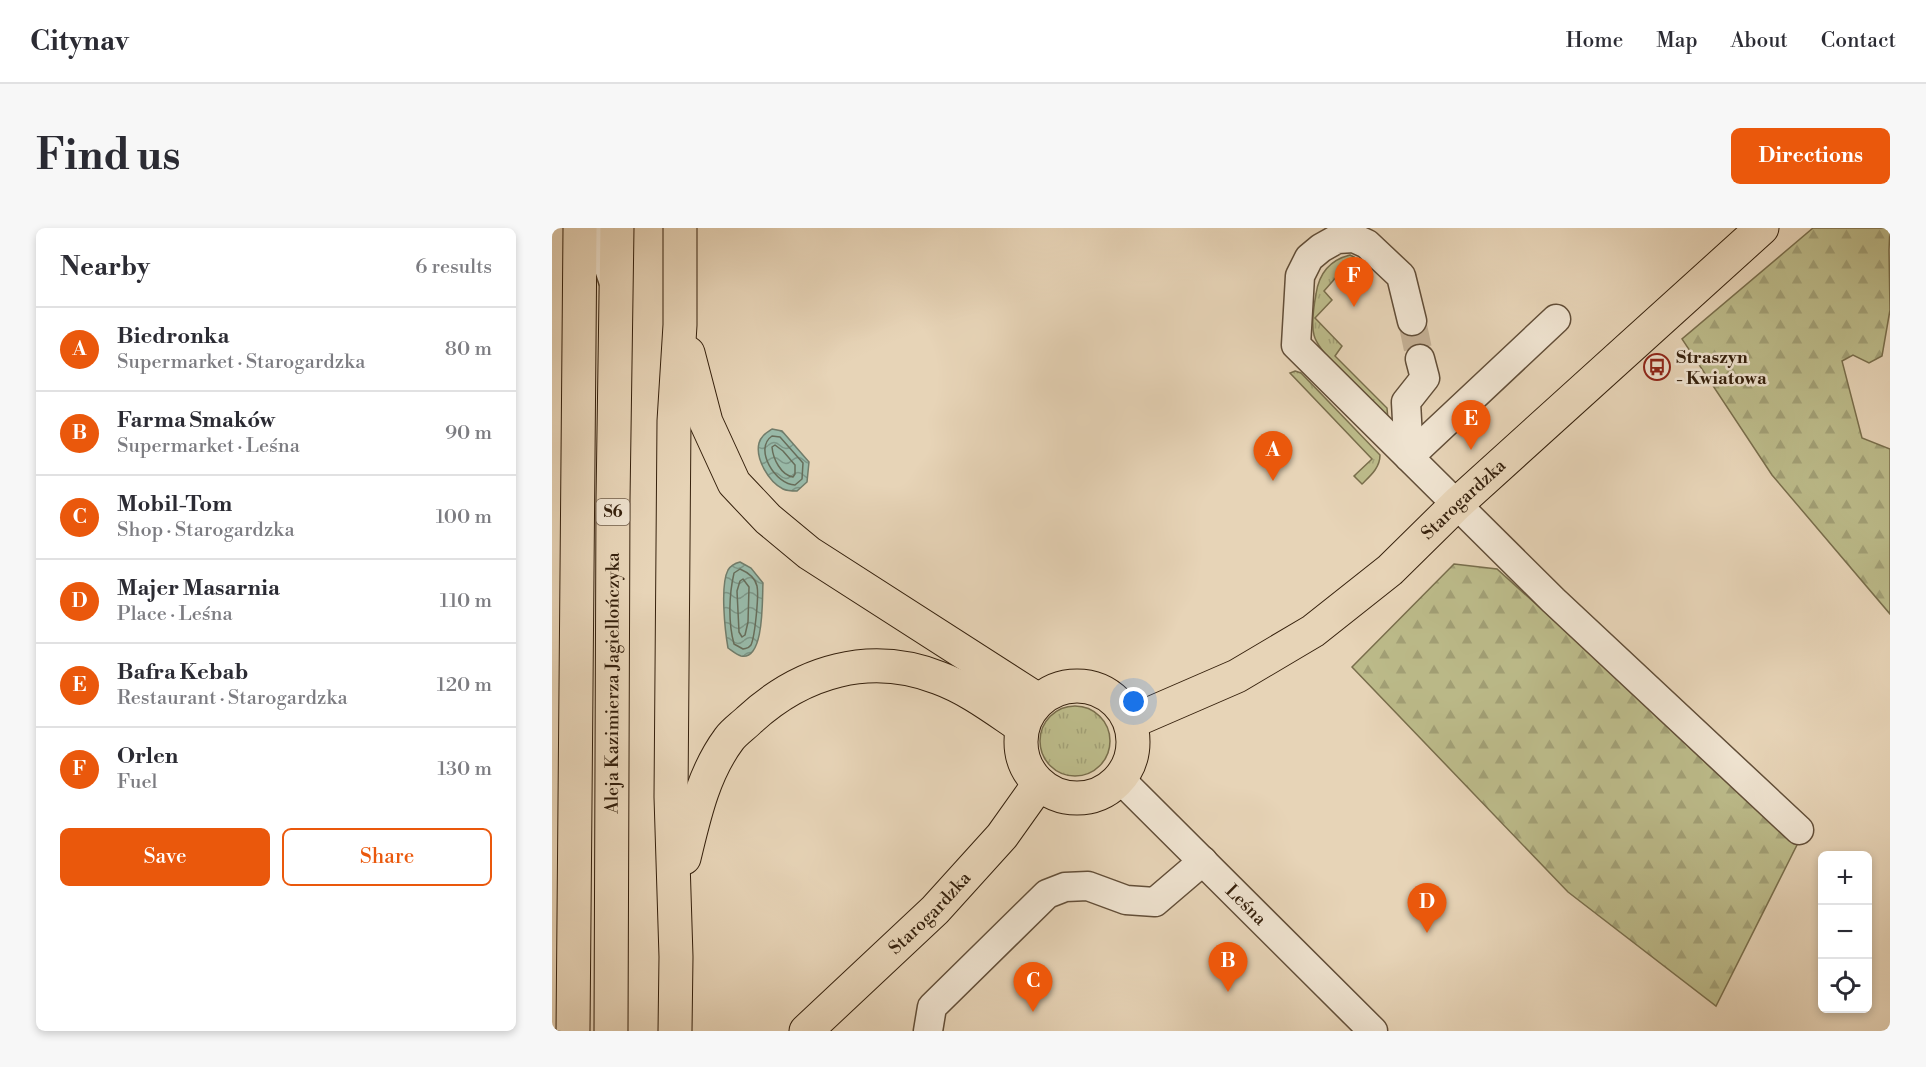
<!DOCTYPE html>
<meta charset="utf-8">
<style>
:root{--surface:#fff;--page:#f7f7f7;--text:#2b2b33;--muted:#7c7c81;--line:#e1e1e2;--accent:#ea580c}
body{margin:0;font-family:"Libre Bodoni",serif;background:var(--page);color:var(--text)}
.controls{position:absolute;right:18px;bottom:18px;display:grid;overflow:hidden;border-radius:9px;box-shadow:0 3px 9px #0003}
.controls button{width:54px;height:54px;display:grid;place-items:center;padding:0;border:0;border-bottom:2px solid var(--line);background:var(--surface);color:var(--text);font:30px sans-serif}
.you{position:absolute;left:582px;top:474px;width:21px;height:21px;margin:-15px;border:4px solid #fff;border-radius:50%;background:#1a73e8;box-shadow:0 0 0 9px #1a73e833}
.badge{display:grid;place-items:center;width:39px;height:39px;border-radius:50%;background:var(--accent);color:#fff;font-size:20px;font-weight:700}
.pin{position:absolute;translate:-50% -50px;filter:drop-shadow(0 2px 3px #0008)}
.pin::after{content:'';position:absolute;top:32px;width:21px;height:18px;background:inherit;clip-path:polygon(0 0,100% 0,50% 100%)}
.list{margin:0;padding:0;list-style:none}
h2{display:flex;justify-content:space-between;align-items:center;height:78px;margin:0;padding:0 24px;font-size:26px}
h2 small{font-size:20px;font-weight:400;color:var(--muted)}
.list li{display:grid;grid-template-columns:39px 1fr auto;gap:18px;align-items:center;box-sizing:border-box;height:84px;padding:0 24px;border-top:2px solid var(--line)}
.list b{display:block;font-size:22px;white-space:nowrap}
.list p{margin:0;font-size:20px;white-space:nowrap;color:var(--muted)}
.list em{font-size:20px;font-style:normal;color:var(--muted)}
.actions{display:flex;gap:12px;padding:18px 24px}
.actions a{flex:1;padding:14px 0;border:2px solid var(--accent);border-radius:9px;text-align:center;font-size:21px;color:var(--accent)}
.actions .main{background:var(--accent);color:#fff}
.icon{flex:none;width:33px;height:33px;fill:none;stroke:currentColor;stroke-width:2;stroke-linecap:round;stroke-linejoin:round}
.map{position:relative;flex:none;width:1338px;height:803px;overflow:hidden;border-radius:9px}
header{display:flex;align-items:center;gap:36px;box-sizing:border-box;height:84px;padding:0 30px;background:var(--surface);border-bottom:2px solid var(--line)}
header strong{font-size:28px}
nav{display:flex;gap:33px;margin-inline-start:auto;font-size:21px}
.intro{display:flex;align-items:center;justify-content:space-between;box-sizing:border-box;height:144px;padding:0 36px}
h1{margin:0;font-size:42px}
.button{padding:15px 27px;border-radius:9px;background:var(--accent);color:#fff;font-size:21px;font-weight:700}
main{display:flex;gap:36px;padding:0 36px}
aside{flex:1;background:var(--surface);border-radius:9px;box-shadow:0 3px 9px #0003}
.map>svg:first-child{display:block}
.grass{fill:url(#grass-tufts);stroke:#796e4c;stroke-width:1.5}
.forest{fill:url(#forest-firs);stroke:#796e4c;stroke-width:1.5}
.water{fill:url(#water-waves);stroke:#717c6a;stroke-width:1.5}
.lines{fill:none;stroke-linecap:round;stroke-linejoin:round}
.shore{stroke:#676d5a;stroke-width:1.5}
.minor-tunnel{stroke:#c4b095;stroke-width:28;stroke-dasharray:28 14;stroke-linecap:butt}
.minor-casing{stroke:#624e38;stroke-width:31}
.major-casing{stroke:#36210d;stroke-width:35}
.highway-casing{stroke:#36210d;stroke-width:35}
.minor{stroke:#efe3d0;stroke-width:28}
.major{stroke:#e7d4b7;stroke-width:33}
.highway{stroke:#e7d4b7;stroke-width:33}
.labels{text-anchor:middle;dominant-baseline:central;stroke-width:5;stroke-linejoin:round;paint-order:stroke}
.shield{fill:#efe3d0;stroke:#6e5b48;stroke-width:1.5}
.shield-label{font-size:16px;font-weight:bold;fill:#36210d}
.poi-label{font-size:18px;font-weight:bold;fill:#36210d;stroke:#efe3d0;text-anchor:start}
.street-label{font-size:18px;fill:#36210d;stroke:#efe3d0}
</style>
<header>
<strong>Citynav</strong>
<nav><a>Home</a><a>Map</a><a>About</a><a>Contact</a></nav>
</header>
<div class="intro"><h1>Find us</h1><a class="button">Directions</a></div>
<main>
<aside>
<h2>Nearby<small>6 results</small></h2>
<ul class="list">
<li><span class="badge">A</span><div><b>Biedronka</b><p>Supermarket · Starogardzka</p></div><em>80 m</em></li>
<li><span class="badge">B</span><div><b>Farma Smaków</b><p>Supermarket · Leśna</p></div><em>90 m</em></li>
<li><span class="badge">C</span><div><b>Mobil-Tom</b><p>Shop · Starogardzka</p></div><em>100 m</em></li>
<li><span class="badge">D</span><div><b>Majer Masarnia</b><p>Place · Leśna</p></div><em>110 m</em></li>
<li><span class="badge">E</span><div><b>Bafra Kebab</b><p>Restaurant · Starogardzka</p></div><em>120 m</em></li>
<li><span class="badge">F</span><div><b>Orlen</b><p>Fuel</p></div><em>130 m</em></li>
</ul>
<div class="actions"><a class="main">Save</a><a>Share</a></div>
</aside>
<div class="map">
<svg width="1338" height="803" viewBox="0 0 1338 803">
<defs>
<pattern id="grass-tufts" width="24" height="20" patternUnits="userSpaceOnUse" patternTransform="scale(1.5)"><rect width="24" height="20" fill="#bcbb8a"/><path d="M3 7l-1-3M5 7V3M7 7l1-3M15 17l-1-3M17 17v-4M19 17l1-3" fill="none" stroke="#a2a076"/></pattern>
<pattern id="forest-firs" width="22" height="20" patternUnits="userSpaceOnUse" patternTransform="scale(1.5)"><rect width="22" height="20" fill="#bcbb8a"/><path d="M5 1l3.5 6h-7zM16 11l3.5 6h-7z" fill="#a2a076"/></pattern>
<pattern id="water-waves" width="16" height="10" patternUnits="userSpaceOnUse" patternTransform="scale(1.5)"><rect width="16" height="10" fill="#98b9a8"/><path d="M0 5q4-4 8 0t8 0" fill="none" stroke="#7d9687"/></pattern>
</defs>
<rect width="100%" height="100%" fill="#e7d4b7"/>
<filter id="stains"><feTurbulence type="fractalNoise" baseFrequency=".00333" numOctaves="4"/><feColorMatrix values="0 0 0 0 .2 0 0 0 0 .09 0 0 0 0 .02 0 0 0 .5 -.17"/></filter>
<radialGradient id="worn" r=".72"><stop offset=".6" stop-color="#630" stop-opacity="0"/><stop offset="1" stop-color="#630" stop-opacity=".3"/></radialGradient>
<path class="grass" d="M798 27 802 29 772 63 780 72 763 90 790 118 783 128 835 180 836 191C820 175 766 126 762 107 759 96 762 77 764 66 767 45 778 32 798 27Z
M743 143 749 145 828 227C828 240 818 248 810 256L802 248 820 231 738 145Z
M488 513a35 35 0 1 1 70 0a35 35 0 1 1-70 0Z"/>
<path class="forest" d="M1261 0H1338L1337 22 1338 82 1330 128 1317 135 1301 127 1290 133 1310 210 1338 221V386L1220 247 1130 111Z
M902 336 945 341 1247 613 1164 778 1016 664 800 439Z"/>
<path class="water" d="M220 201 230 203 257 234 255 254 245 263C240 263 235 263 231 261 217 254 203 231 207 215 209 208 214 205 220 201Z
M188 334 199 340 211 355C210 369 213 433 189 428 185 427 179 422 176 420 173 403 168 357 176 342 179 337 184 335 188 334Z"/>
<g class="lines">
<path class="shore" d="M220 208 228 209 251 235 250 251 243 257C224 257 201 221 220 208Z
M223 217 231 223 243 237V246L241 249C229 247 221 231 220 219Z
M188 341C195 344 203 349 205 358 207 367 203 408 199 417 196 421 195 420 191 421L182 416C176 394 177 367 182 345Z
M191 351 197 359 196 394 193 407 190 409 187 404 185 363 188 353Z"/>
<path class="minor-tunnel" d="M860 93 868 131"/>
<defs>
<g id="minor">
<path d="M43 0 61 52"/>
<path d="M860 93 849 48 815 16 802 10 785 11 769 20 757 30 748 48 744 117 1001 372 1247 602"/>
<path d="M857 229 1004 91"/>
<path d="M857 229 854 174 873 150 868 131"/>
<path id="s1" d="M568 551 821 803"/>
<path d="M376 803 380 779 495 666 513 659 536 658 574 672 603 674 651 633"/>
</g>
<g id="major">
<circle cx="525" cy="514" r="56"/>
<path id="s2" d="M579 494 685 448 761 403 838 342 905 276 1210 0"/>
<path id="s3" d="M254 803 383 682 450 608 487 556"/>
</g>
<g id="highway">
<path d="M136 125 154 194 182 255 216 291 257 325 486 472"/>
<path d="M132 630C142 589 151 546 177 511 182 504 191 498 197 492 250 443 318 423 387 450 417 461 443 481 470 499"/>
<path d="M21 803 28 0"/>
<path id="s4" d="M59 803 61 272 65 0"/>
<path d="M123 803 124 729 119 569 122 193 128 97V0"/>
</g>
</defs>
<use href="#minor" class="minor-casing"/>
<use href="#major" class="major-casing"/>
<use href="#highway" class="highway-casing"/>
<use href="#minor" class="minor"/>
<use href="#major" class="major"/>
<use href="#highway" class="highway"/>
</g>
<defs>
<symbol id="bus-ring" viewBox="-11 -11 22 22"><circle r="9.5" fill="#efe3d0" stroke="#8f2418" stroke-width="1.5"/><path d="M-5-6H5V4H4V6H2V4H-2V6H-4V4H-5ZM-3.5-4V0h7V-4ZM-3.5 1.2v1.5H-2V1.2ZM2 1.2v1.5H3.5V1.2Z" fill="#8f2418"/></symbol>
</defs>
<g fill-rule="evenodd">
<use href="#bus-ring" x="1090" y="124" width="30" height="30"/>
</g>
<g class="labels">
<rect class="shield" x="44.5" y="271" width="33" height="26" rx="4.5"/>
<g class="shield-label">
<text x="61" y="284">S6</text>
</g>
<g class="poi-label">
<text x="1124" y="129">Straszyn<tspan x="1124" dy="21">- Kwiatowa</tspan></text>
</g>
<g class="street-label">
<text stroke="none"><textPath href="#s2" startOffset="404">Starogardzka</textPath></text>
<text stroke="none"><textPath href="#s4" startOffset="348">Aleja Kazimierza Jagiellończyka</textPath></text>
<text stroke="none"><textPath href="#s1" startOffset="178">Leśna</textPath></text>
<text stroke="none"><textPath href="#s3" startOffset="171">Starogardzka</textPath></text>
</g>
</g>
<rect width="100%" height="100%" filter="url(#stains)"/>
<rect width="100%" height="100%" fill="url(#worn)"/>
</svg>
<div class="controls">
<button>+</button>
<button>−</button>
<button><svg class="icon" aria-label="locate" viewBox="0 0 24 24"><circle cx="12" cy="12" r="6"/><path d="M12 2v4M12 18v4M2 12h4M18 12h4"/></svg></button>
</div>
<div class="you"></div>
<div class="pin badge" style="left:721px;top:253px">A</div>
<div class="pin badge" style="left:676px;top:764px">B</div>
<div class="pin badge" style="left:481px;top:784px">C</div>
<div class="pin badge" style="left:875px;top:705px">D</div>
<div class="pin badge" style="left:919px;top:222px">E</div>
<div class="pin badge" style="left:802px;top:79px">F</div>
</div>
</main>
